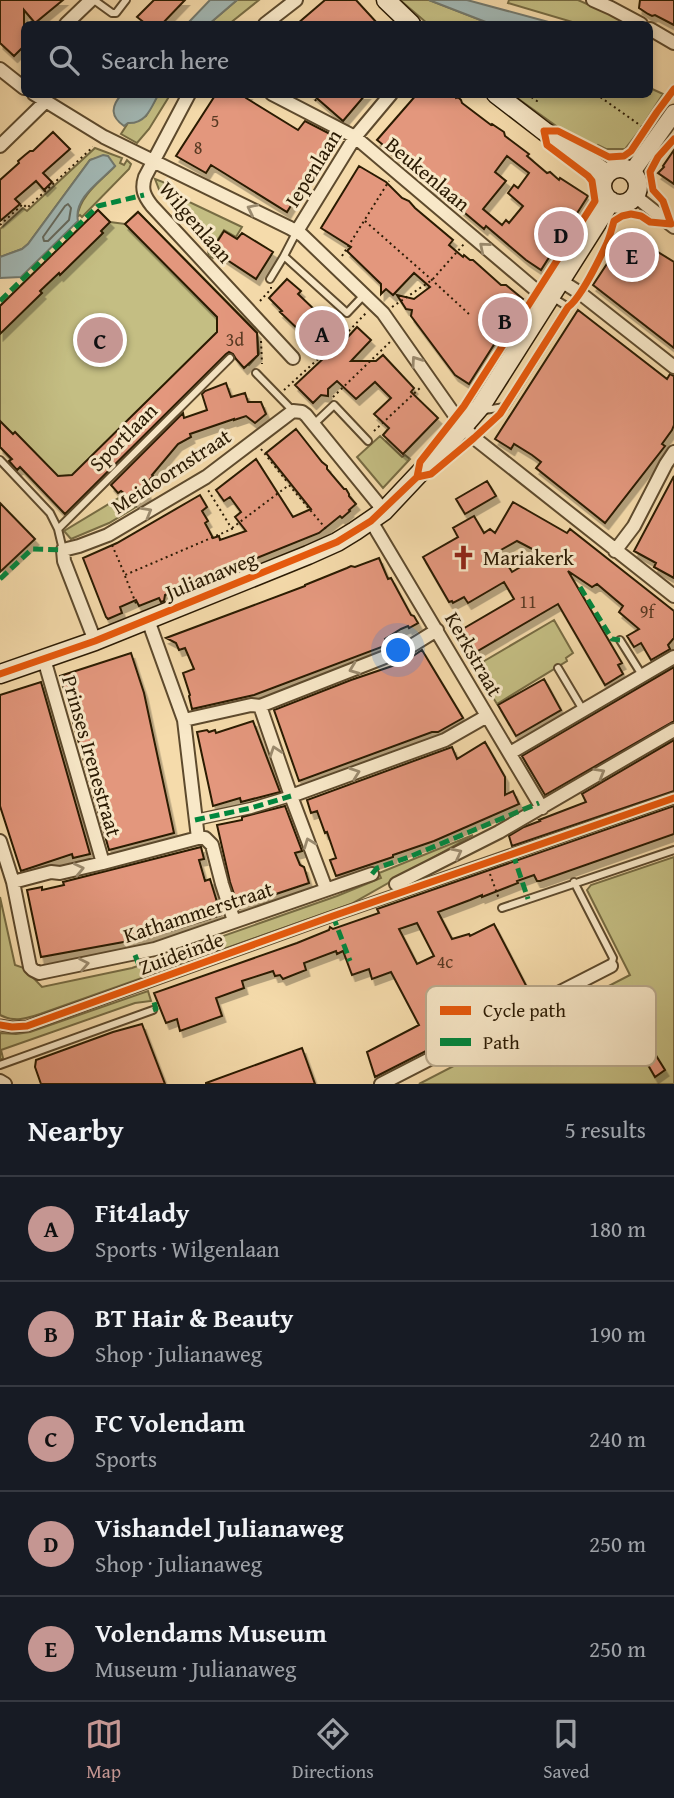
<!DOCTYPE html>
<meta charset="utf-8">
<style>
:root{--surface:#171b24;--page:#242831;--text:#f1f3f6;--muted:#9ea1a6;--line:#363941;--accent:#c59692}
body{margin:0;font-family:"Gentium Book Plus",serif;background:var(--page);color:var(--text)}
.you{position:absolute;left:399px;top:651px;width:24px;height:24px;margin:-18px;border:5px solid #fff;border-radius:50%;background:#1a73e8;box-shadow:0 0 0 10px #1a73e833}
.badge{display:grid;place-items:center;width:46px;height:46px;border-radius:50%;background:var(--accent);color:#111;font-size:23px;font-weight:700}
.pin{position:absolute;translate:-50% -50%;border:4px solid #fff;box-shadow:0 2px 7px #0006}
.list{margin:0;padding:0;list-style:none}
h2{display:flex;justify-content:space-between;align-items:center;height:91px;margin:0;padding:0 28px;font-size:30px}
h2 small{font-size:23px;font-weight:400;color:var(--muted)}
.list li{display:grid;grid-template-columns:46px 1fr auto;gap:21px;align-items:center;box-sizing:border-box;height:105px;padding:0 28px;border-top:2px solid var(--line)}
.list b{display:block;font-size:26px;white-space:nowrap}
.list p{margin:0;font-size:23px;white-space:nowrap;color:var(--muted)}
.list em{font-size:23px;font-style:normal;color:var(--muted)}
.icon{flex:none;width:38px;height:38px;fill:none;stroke:currentColor;stroke-width:2;stroke-linecap:round;stroke-linejoin:round}
.map{position:relative;flex:none;width:674px;height:1084px;overflow:hidden}
.search{position:absolute;background:var(--surface);box-shadow:0 4px 10px #0003;left:21px;right:21px;top:21px;height:77px;display:flex;align-items:center;gap:18px;box-sizing:border-box;padding:0 24px;border-radius:10px;color:var(--muted);font-size:26px}
.sheet{height:616px;background:var(--surface)}
nav{display:flex;justify-content:space-around;align-items:center;box-sizing:border-box;height:98px;border-top:2px solid var(--line);background:var(--surface);font-size:19px;color:var(--muted)}
nav a{display:grid;justify-items:center;gap:4px}
nav .on{color:var(--accent)}
.map>svg:first-child{display:block}
.green{fill:#c4be83;stroke:#776c43;stroke-width:2}
.water{fill:#a2b8b5;stroke:#72796e;stroke-width:2}
.lines{fill:none;stroke-linecap:round;stroke-linejoin:round}
.shore{stroke:#66695c;stroke-width:2}
.building{fill:#e3977d;stroke:#2a1a03;stroke-width:2;fill-rule:evenodd;filter:url(#shadow)}
.service-casing{stroke:#5d4a2d;stroke-width:10}
.pedestrian-casing{stroke:#5d4a2d;stroke-width:13}
.minor-casing{stroke:#5d4a2d;stroke-width:16}
.tertiary-casing{stroke:#5d4a2d;stroke-width:19}
.secondary-casing{stroke:#2a1a03;stroke-width:21}
.path{stroke:#2a1a03;stroke-width:2;stroke-dasharray:2 3.5;stroke-linecap:butt}
.service{stroke:#f8e8c8;stroke-width:6}
.pedestrian{stroke:#f8e8c8;stroke-width:10}
.minor{stroke:#f8e8c8;stroke-width:12}
.tertiary{stroke:#f8e8c8;stroke-width:16}
.secondary{stroke:#f8e8c8;stroke-width:18}
.quiet{stroke:#00873e;stroke-width:5;stroke-dasharray:10 5;stroke-linecap:butt}
.cycleway-casing{stroke:#f8e8c8;stroke-width:11}
.cycleway{stroke:#e8590c;stroke-width:7}
.oneway{stroke:#9b8b6f}
.labels{text-anchor:middle;dominant-baseline:central;stroke-width:6;stroke-linejoin:round;paint-order:stroke}
.number-label{font-size:18px;fill:#583922}
.street-label{font-size:21px;fill:#2a1a03;stroke:#f8e8c8}
.poi-label{font-size:21px;fill:#2a1a03;stroke:#f8e8c8;text-anchor:start}
.key{fill:#f8e8c8;stroke:#baaa8d;stroke-width:2}
.key-label{font-size:19px;fill:#2a1a03}
</style>
<div class="map">
<svg width="674" height="1084" viewBox="0 0 674 1084">
<defs>
<filter id="shadow"><feDropShadow dx="3.5" dy="6" stdDeviation="0" flood-color="#0004"/></filter>
</defs>
<rect width="100%" height="100%" fill="#f5dbab"/>
<filter id="stains"><feTurbulence type="fractalNoise" baseFrequency=".00286" numOctaves="4"/><feColorMatrix values="0 0 0 0 .2 0 0 0 0 .09 0 0 0 0 .02 0 0 0 .5 -.17"/></filter>
<radialGradient id="worn" r=".72"><stop offset=".6" stop-color="#630" stop-opacity="0"/><stop offset="1" stop-color="#630" stop-opacity=".3"/></radialGradient>
<path class="green" d="M237 0H259L229 24H209Z
M400 0H429L491 24H428Z
M509 0H578L626 21 625 24H579L508 3Z
M650 88 663 94 639 131 625 149H606L598 145 596 148 559 128 513 95 650 94Z
M158 95H170L149 129 137 143 121 134 128 123 146 116Z
M95 148 122 158 120 163 124 165 127 160 131 164 129 169 82 217 80 215 77 217C81 194 100 182 115 166L105 156 90 160 28 244 22 249 0 257V229L23 208 27 211Z
M155 179 163 182 167 187 166 191 242 227 236 237 224 230 211 250 216 255 213 258 211 256 209 259 207 240 160 192Z
M98 210 110 222 125 224 138 212 257 332 259 354 249 365 233 350 65 514 20 467 17 470 9 462 11 459 0 447V306Z
M380 436 402 457 405 455 410 459 383 488 357 457Z
M122 496 136 507 109 523 71 539 64 531Z
M554 620 573 653 566 658 567 661 497 704 474 667Z
M473 835 351 904 43 1013C28 1018 15 1023 0 1015V897L15 965 24 968 42 987 132 968 337 896 381 878 379 873Z
M674 857V1084H419L630 975 587 890 591 885Z
M148 991 151 1001 135 1003 1 1050 3 1058 0 1060V1033L16 1034 30 1032Z"/>
<path class="water" d="M210 0H237L209 24H187Z
M429 0H467L556 24H491Z
M122 94H158V95C151 108 146 124 128 123L124 126C111 117 110 107 122 94Z
M103 155 108 156 115 166C101 181 73 198 78 221L21 277 0 278V257L22 249 28 244 90 160Z"/>
<g class="lines">
<path class="shore" d="M68 204 71 208 69 220 48 241H44L43 237 65 206Z"/>
</g>
<path class="building" d="M0 0H63L35 23 24 10V46L14 56 0 43Z
M154 0H185L162 24H146L137 17Z
M325 0H356L378 24H297Z
M640 0H674V25L655 15 652 16 648 14 639 8Z
M216 94H248L246 98 298 130 305 121 334 136 301 190 294 198 295 199 287 212 211 165 206 173 176 156Z
M312 94H366L343 121Z
M417 94H454L456 98 458 97 461 100 462 103 491 125 492 124 504 132 505 136 529 154 527 156 547 173 550 172 559 180 560 178 588 196 541 270 526 260 486 226 484 229 441 193H438L427 184V181L377 140ZM507 156 529 173 518 188 514 185 508 193 523 206 509 223 506 220 502 225 483 209 506 181 495 172Z
M53 132 70 149 43 173 52 182 44 190 36 181 15 199 20 204 0 221V180L19 163 18 161 25 155 30 151H33Z
M674 150V184L658 173 664 167 663 166Z
M359 166 386 182 402 198 409 201 415 208 453 240 449 245 463 257 464 255 470 260H473L501 285H506L523 299 469 384 455 375 411 316 412 310 406 309 397 295 414 299 430 287 414 273 393 295 386 289 381 294V284L347 251 351 247 321 228Z
M98 210 110 222 101 231 103 233 60 275 59 273 40 291 42 293 0 334V306Z
M138 212 257 333 258 355 244 368 236 359 233 354 229 352 226 354 65 514 20 467 17 470 9 461 12 459 0 447V421L13 434 15 432 58 476 72 475 217 332V317L125 224Z
M224 231 237 239 242 233 273 252 256 279 212 250Z
M629 234 674 262V348L593 285 624 238 626 239Z
M287 279 301 291 298 294 338 332 339 330 347 338 357 327 371 340 351 361H376L383 355 414 388 411 392 438 418 403 454 383 435 389 428 374 414 391 398 375 382 356 399 337 381 328 389V396L321 395 313 403 295 385 326 356 280 312 282 311 269 298Z
M578 310 667 379 670 374 674 376V425L672 430 662 444 665 446 605 523 536 468 541 462 532 455 514 444 511 449 495 439Z
M226 383 231 397 245 393 248 402H261L266 414 255 423 246 416 234 420V419L190 434 191 437 178 444 152 475 153 476 145 485 148 496 137 503 121 491 118 493 111 485 183 413 184 418 207 410 202 394 205 391Z
M296 429 322 462 327 466V469L344 489H346L349 494V496L356 504 349 510 350 511 342 518 340 516 319 533 165 595 164 601 161 602 159 598 139 606 136 600 120 607 122 613 108 619 106 617 83 558 117 543 200 495 207 507 202 511 208 521 205 523 213 538 219 536 220 540 246 531 235 517 241 512 230 497 224 501 216 490 256 459 293 517 311 509 266 453Z
M674 476V578L654 567 656 563 634 551Z
M487 481 496 496 465 514 456 499Z
M513 502 567 533 570 529 674 611V638L668 645 670 649 651 660 641 643 634 647 627 636 639 629 619 612 623 606 597 584 592 587 568 571 622 663 618 665 623 674 605 685 558 604 469 656 459 637 464 634 461 630 514 599 504 582 468 603 464 597 453 603 452 601 449 602 423 557 458 537 453 528 474 516 484 533 490 529 495 533ZM517 541 542 554 512 572 499 551Z
M0 503 35 539 0 572Z
M379 558 388 579 391 578 411 615 414 616 418 623 409 628 408 626 401 629 385 639 387 645 254 695 192 709 189 696 190 695 183 673 194 669 185 648 179 650 176 643 166 638 305 586V585L347 568 351 566 355 567Z
M422 650 463 718 438 732H432L299 781 274 710 351 680 404 662Z
M131 653 144 693 174 833 109 850 60 676Z
M674 667V721L545 795 522 756Z
M544 679 561 710 516 736 498 705Z
M41 682 90 854 73 858 72 854 21 871 0 806V695Z
M253 721 280 792 241 802 240 798 213 806 197 732 207 730 209 732 215 730 216 733Z
M674 740V791L512 846 509 836 524 827 540 821 539 820 586 802 582 794Z
M485 742 505 777V795L513 791 519 804 434 841 393 855V857L336 876 330 860 336 858 327 832 325 833 317 811 311 813 307 800 452 747 457 759Z
M285 806 302 851 295 853 300 865 304 867 309 883 273 895 268 899 266 898 243 906 239 909 230 882 217 825 242 820V817Z
M674 806V834L540 881H537L534 875 517 881 518 883 482 897V895L470 900 438 912 452 939 469 934 470 936 494 924 532 997 375 1077 367 1052 419 1025 391 972 372 979 369 969 352 975 343 951 337 954 336 951 304 963 306 970 283 979 280 975 275 976 273 971 242 981 244 988 216 998 222 1016 180 1031 177 1019 166 1023 154 993 297 943 329 930 330 927 333 929 379 913 377 909ZM417 923 434 956 417 964 399 929Z
M201 847 204 859 199 860 205 881 210 879 221 915 151 937 41 957 27 890 42 887V890L64 885 63 882Z
M142 1024 165 1084H41L35 1067 36 1060 113 1032Z
M637 1025 665 1070 655 1077 644 1058 645 1057 629 1031Z
M302 1048 315 1084H206V1083Z"/>
<g class="lines">
<defs>
<path id="service" d="M94 0 112 13H116L126 0
M297 231 284 256 347 313 364 295
M270 279 284 256
M256 373 293 411
M484 410 505 407 568 307 552 297
M314 424 334 405 368 441
M0 460 50 513 58 529
M63 550 58 529 230 358
M620 640 642 675
M558 668 583 710
M574 882 613 958 611 966
M502 908 674 850
M0 1065 153 1010"/>
<path id="pedestrian" d="M195 820 251 808 291 796
M0 1025 12 1027 27 1026 333 916 674 798"/>
<path id="minor" d="M593 0 611 8 641 24
M66 24 91 0
M265 24 296 0
M650 29 674 43
M0 69 24 88
M34 94 104 137 290 228 302 235 383 313 463 427 478 441 674 596
M189 94 145 177C141 189 144 196 152 206L293 358
M272 94 355 137 537 291 551 296
M0 146 45 102
M635 196 674 227
M297 231 355 137 391 94
M561 281 580 293 674 367
M371 521 542 808
M615 551 634 526 666 464 674 452
M148 620 184 720 198 838
M95 641 64 561 63 550 79 546 108 535 206 477 293 411 302 412 306 415 384 511
M44 659 103 863
M260 706 291 796 326 889
M184 720 251 705 260 706 408 648 437 630
M510 753 674 657
M291 796 445 740 487 716
M0 841 13 882 30 967 33 970 39 973 155 949 372 874
M13 882 51 872 60 873 103 863 198 838H205L212 845 222 884 234 921
M396 884 499 832 674 730
M0 1081 5 1084
M381 1084 611 966"/>
<path id="tertiary" d="M632 172 674 113"/>
<path id="secondary" d="M386 0 411 24
M496 94 544 131 607 174
M602 186a18 18 0 1 1 36 0a18 18 0 1 1-36 0Z
M0 674 95 641 308 555 337 542 355 531 384 511 463 427 481 406 611 201"/>
</defs>
<use href="#service" class="service-casing"/>
<use href="#pedestrian" class="pedestrian-casing"/>
<use href="#minor" class="minor-casing"/>
<use href="#tertiary" class="tertiary-casing"/>
<use href="#secondary" class="secondary-casing"/>
<path class="path" d="M527 94 537 101 541 94
M596 94 644 128
M315 101 320 94
M365 221 432 280 470 315
M0 225 23 204 27 208 93 147
M342 256 389 181
M260 301 271 289V287
M392 307 432 280 464 244
M261 341 262 364
M284 390 317 360 324 357 366 313
M333 397 390 342
M374 431 421 387
M261 449 288 483
M232 528 289 485 327 530
M112 545 125 575 232 529 208 490
M125 576 137 606
M490 874 499 899"/>
<use href="#service" class="service"/>
<use href="#pedestrian" class="pedestrian"/>
<use href="#minor" class="minor"/>
<use href="#tertiary" class="tertiary"/>
<use href="#secondary" class="secondary"/>
<path class="quiet" d="M0 301 98 206 144 195
M0 579 32 549 63 550
M580 587 612 639 620 640
M195 820 251 808 291 796
M513 854 528 899
M372 874 377 868 409 857 539 803
M333 916 350 961
M135 955 139 965
M153 1010 156 1009 154 1002"/>
<defs>
<path id="cycleway" d="M544 131H558L609 157 624 156 631 151 657 112 674 89
M671 224 663 201 653 190 650 172 658 157 674 139
M417 477 420 462 464 406 595 201 592 181 588 176 547 145 544 131
M417 477 431 474 474 438 500 414 568 307C580 299 600 258 607 243 610 236 612 228 614 221L622 216 631 214 641 216 650 222 671 224
M0 674 95 641 337 542 371 521 417 477
M0 1025 12 1027 27 1026 333 916 674 798"/>
</defs>
<use href="#cycleway" class="cycleway-casing"/>
<use href="#cycleway" class="cycleway"/>
</g>
<defs><path id="oneway-chevron" d="M-2-3.5L2.5 0L-2 3.5" fill="none" stroke-width="1.6" stroke-linecap="round" stroke-linejoin="round" transform="scale(1.75)"/></defs>
<g class="oneway">
<use href="#oneway-chevron" transform="translate(252 209) rotate(-154)"/>
<use href="#oneway-chevron" transform="translate(484 247) rotate(-140)"/>
<use href="#oneway-chevron" transform="translate(416 361) rotate(-125)"/>
<use href="#oneway-chevron" transform="translate(147 512) rotate(-30)"/>
<use href="#oneway-chevron" transform="translate(354 669) rotate(159)"/>
<use href="#oneway-chevron" transform="translate(275 751) rotate(-109)"/>
<use href="#oneway-chevron" transform="translate(355 773) rotate(-20)"/>
<use href="#oneway-chevron" transform="translate(600 773) rotate(-30)"/>
<use href="#oneway-chevron" transform="translate(309 843) rotate(-111)"/>
<use href="#oneway-chevron" transform="translate(457 853) rotate(-27)"/>
<use href="#oneway-chevron" transform="translate(79 869) rotate(-13)"/>
<use href="#oneway-chevron" transform="translate(84 964) rotate(-11)"/>
</g>
<defs>
<symbol id="church-bare" viewBox="-9 -9 18 18"><path d="M-1.2-6h2.4v3.5h3.3v2.4h-3.3V6h-2.4V-.1h-3.3v-2.4h3.3Z" fill="#8f2418" stroke="#f8e8c8" stroke-width="2.5" paint-order="stroke"/></symbol>
</defs>
<g fill-rule="evenodd">
<use href="#church-bare" x="446" y="540" width="35" height="35"/>
</g>
<g class="labels">
<g class="number-label">
<text x="215" y="120">5</text>
<text x="198" y="147">8</text>
<text x="235" y="339">3d</text>
<text x="528" y="601">11</text>
<text x="647" y="611">9f</text>
<text x="445" y="961">4c</text>
</g>
<g class="street-label">
<text transform="translate(313 168) rotate(-58)">Iepenlaan</text>
<text transform="translate(428 174) rotate(40)">Beukenlaan</text>
<text transform="translate(196 222) rotate(49)">Wilgenlaan</text>
<text transform="translate(123 437) rotate(-45)">Sportlaan</text>
<text transform="translate(171 471) rotate(-33)">Meidoornstraat</text>
<text transform="translate(211 575) rotate(-22)">Julianaweg</text>
<text transform="translate(474 654) rotate(60)">Kerkstraat</text>
<text transform="translate(92 756) rotate(74)">Prinses Irenestraat</text>
<text transform="translate(198 912) rotate(-18)">Kathammerstraat</text>
<text transform="translate(181 953) rotate(-20)">Zuideinde</text>
</g>
<g class="poi-label">
<text x="483" y="557">Mariakerk</text>
</g>
</g>
<rect x="426" y="986" width="230" height="80" rx="10" class="key"/>
<rect x="440" y="1006" width="31" height="9" fill="#e8590c"/>
<rect x="440" y="1038" width="31" height="8" fill="#00873e"/>
<g class="key-label">
<text x="483" y="1017">Cycle path</text>
<text x="483" y="1049">Path</text>
</g>
<rect width="100%" height="100%" filter="url(#stains)"/>
<rect width="100%" height="100%" fill="url(#worn)"/>
</svg>
<div class="you"></div>
<div class="pin badge" style="left:322px;top:333px">A</div>
<div class="pin badge" style="left:505px;top:320px">B</div>
<div class="pin badge" style="left:100px;top:340px">C</div>
<div class="pin badge" style="left:561px;top:234px">D</div>
<div class="pin badge" style="left:632px;top:255px">E</div>
<div class="search"><svg class="icon" aria-label="search" viewBox="0 0 24 24"><circle cx="10" cy="10" r="6"/><path d="M15 15l6 6"/></svg>Search here</div>
</div>
<section class="sheet">
<h2>Nearby<small>5 results</small></h2>
<ul class="list">
<li><span class="badge">A</span><div><b>Fit4lady</b><p>Sports · Wilgenlaan</p></div><em>180 m</em></li>
<li><span class="badge">B</span><div><b>BT Hair &amp; Beauty</b><p>Shop · Julianaweg</p></div><em>190 m</em></li>
<li><span class="badge">C</span><div><b>FC Volendam</b><p>Sports</p></div><em>240 m</em></li>
<li><span class="badge">D</span><div><b>Vishandel Julianaweg</b><p>Shop · Julianaweg</p></div><em>250 m</em></li>
<li><span class="badge">E</span><div><b>Volendams Museum</b><p>Museum · Julianaweg</p></div><em>250 m</em></li>
</ul>
</section>
<nav>
<a class="on"><svg class="icon" aria-label="map" viewBox="0 0 24 24"><path d="M3 6l6-2 6 2 6-2v14l-6 2-6-2-6 2zM9 4v14M15 6v14"/></svg>Map</a>
<a><svg class="icon" aria-label="directions" viewBox="0 0 24 24"><path d="M12 3l9 9-9 9-9-9zM9 14v-3h6M13 9l2 2-2 2"/></svg>Directions</a>
<a><svg class="icon" aria-label="saved" viewBox="0 0 24 24"><path d="M7 4h10v16l-5-4-5 4z"/></svg>Saved</a>
</nav>
